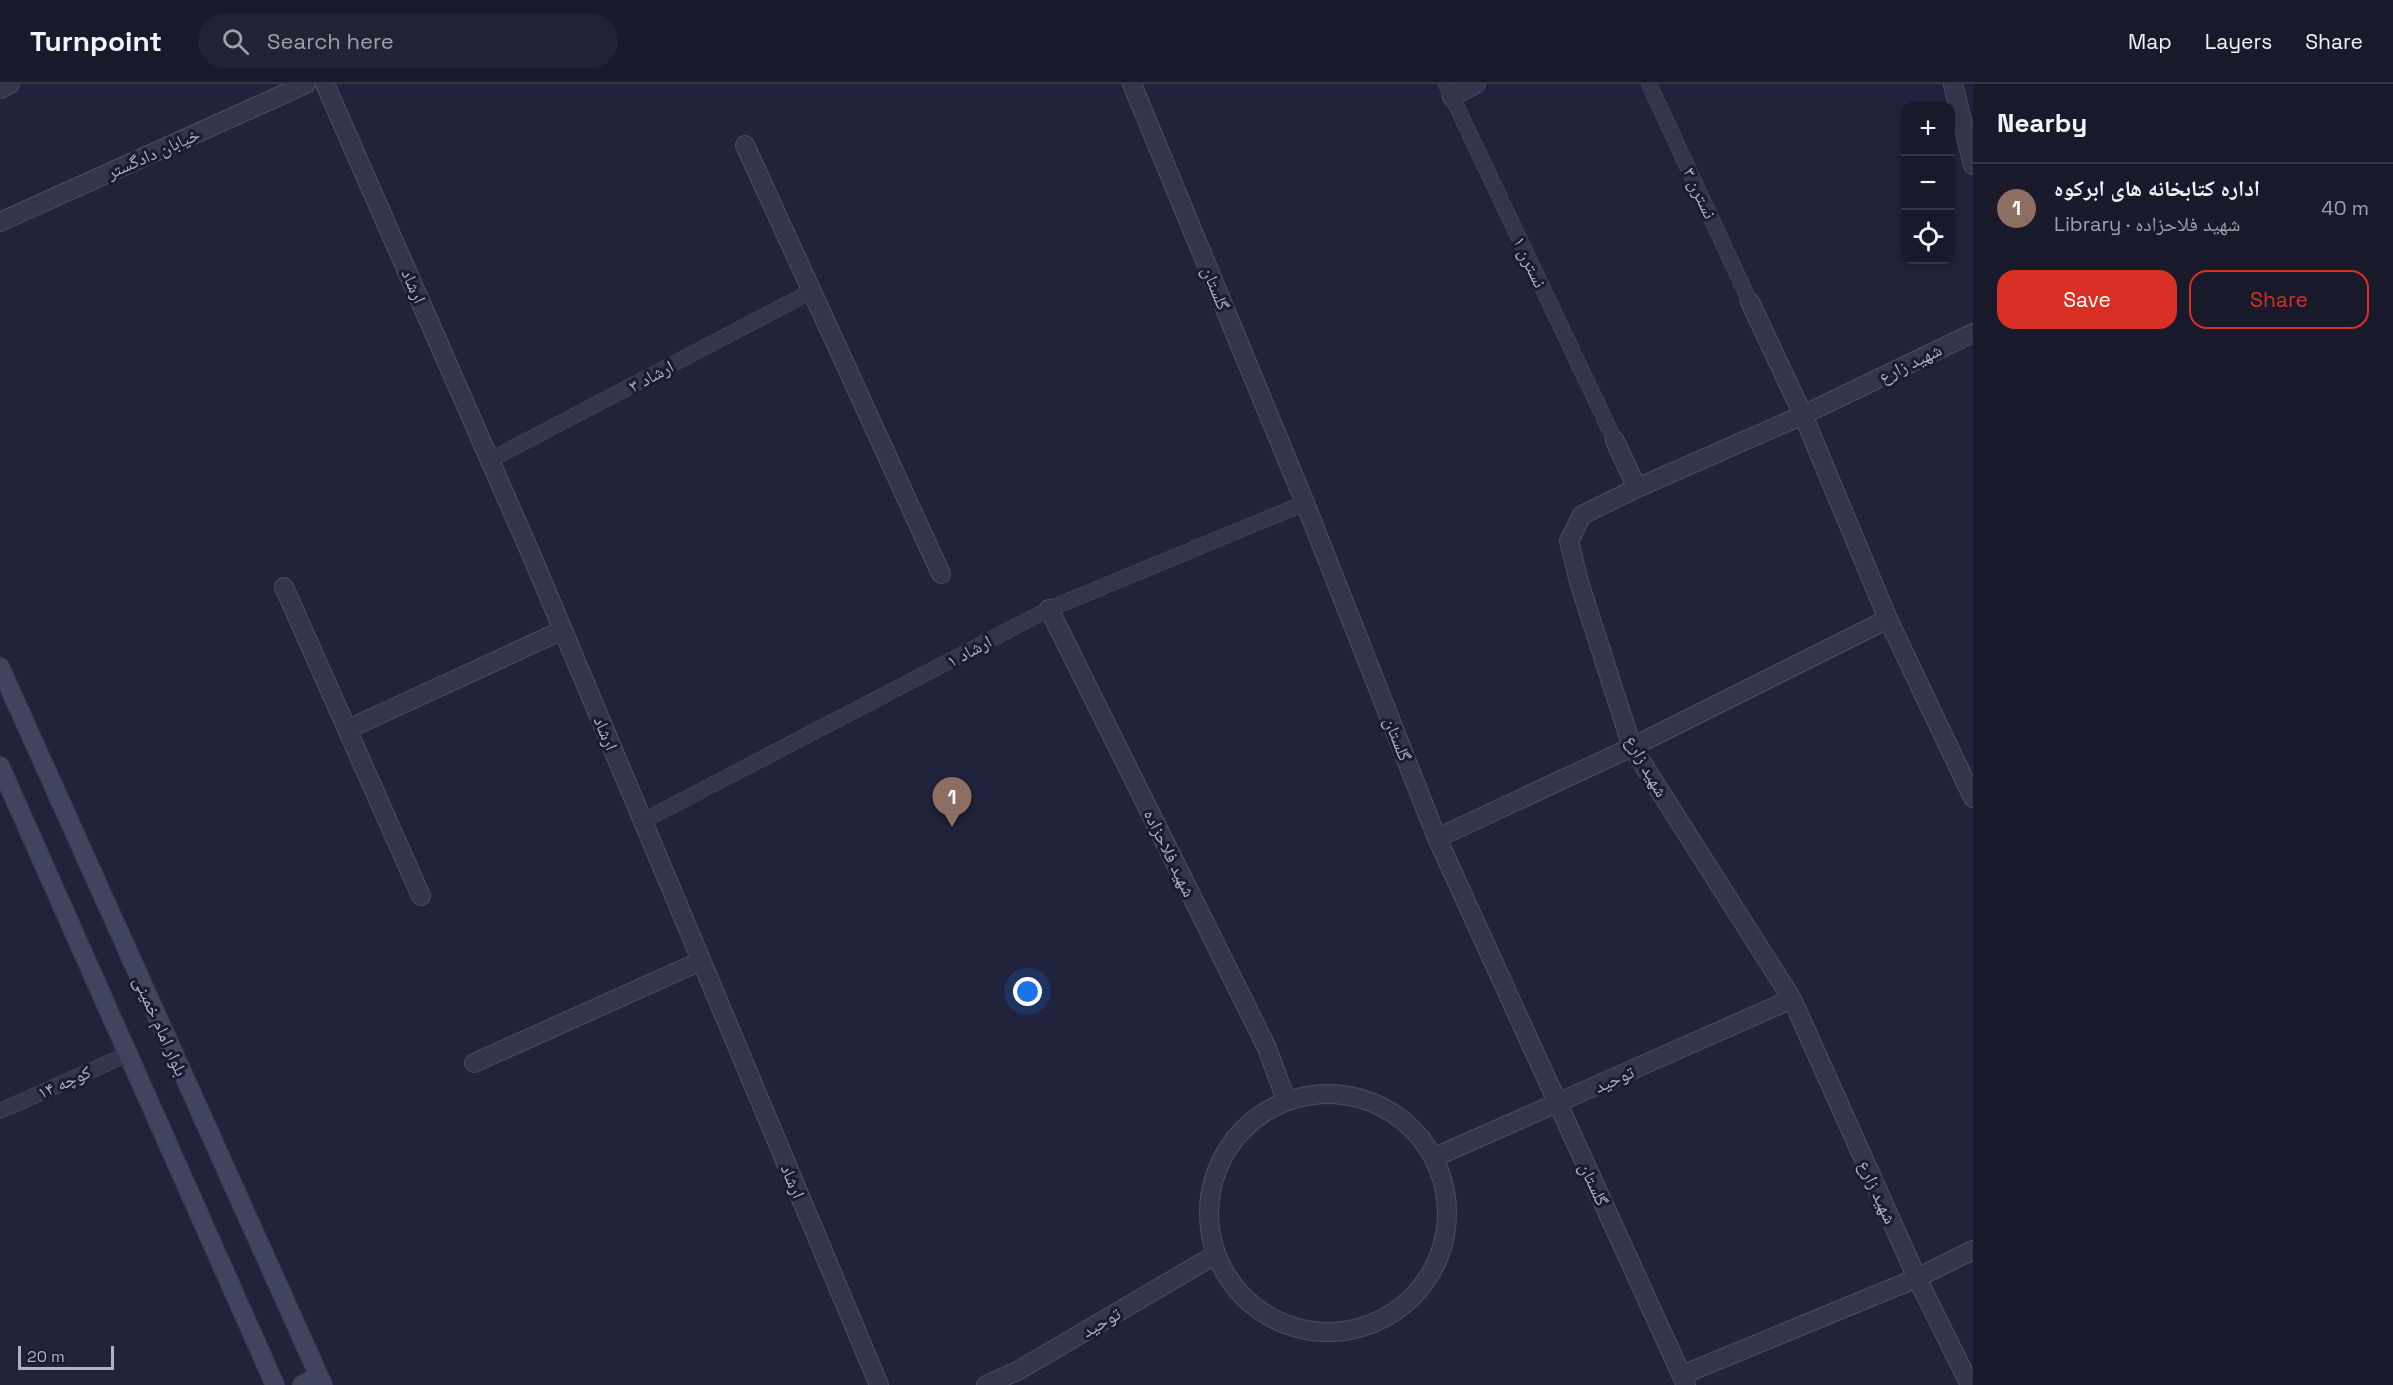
<!DOCTYPE html>
<meta charset="utf-8">
<style>
:root{--surface:#181a2c;--page:#212334;--text:#f1f3f6;--muted:#9fa1a9;--line:#363848;--accent:#d93025}
body{margin:0;font-family:"Space Grotesk","Noto Naskh Arabic",sans-serif;background:var(--page);color:var(--text)}
.controls{position:absolute;right:18px;top:18px;display:grid;overflow:hidden;border-radius:12px;box-shadow:0 3px 9px #0003}
.controls button{width:54px;height:54px;display:grid;place-items:center;padding:0;border:0;border-bottom:2px solid var(--line);background:var(--surface);color:var(--text);font:30px sans-serif}
.scale{position:absolute;left:18px;bottom:15px;width:96px;box-sizing:border-box;padding-left:6px;border:3px solid #aeb1c8;border-top:0;font-size:16px;line-height:21px;white-space:nowrap;color:#aeb1c8;-webkit-text-stroke:4px #191c30;paint-order:stroke}
.you{position:absolute;left:1028px;top:908px;width:21px;height:21px;margin:-15px;border:4px solid #fff;border-radius:50%;background:#1a73e8;box-shadow:0 0 0 9px #1a73e833}
.badge{display:grid;place-items:center;width:39px;height:39px;border-radius:50%;background:var(--accent);color:#fff;font-size:20px;font-weight:700}
.pin{position:absolute;translate:-50% -50px;filter:drop-shadow(0 2px 3px #0008)}
.pin::after{content:'';position:absolute;top:32px;width:21px;height:18px;background:inherit;clip-path:polygon(0 0,100% 0,50% 100%)}
.list{margin:0;padding:0;list-style:none}
h2{display:flex;justify-content:space-between;align-items:center;height:78px;margin:0;padding:0 24px;font-size:26px}
h2 small{font-size:20px;font-weight:400;color:var(--muted)}
.list li{display:grid;grid-template-columns:39px 1fr auto;gap:18px;align-items:center;box-sizing:border-box;height:90px;padding:0 24px;border-top:2px solid var(--line)}
.list b{display:block;font-size:22px;white-space:nowrap}
.list p{margin:0;font-size:20px;white-space:nowrap;color:var(--muted)}
.list em{font-size:20px;font-style:normal;color:var(--muted)}
.actions{display:flex;gap:12px;padding:18px 24px}
.actions a{flex:1;padding:14px 0;border:2px solid var(--accent);border-radius:18px;text-align:center;font-size:21px;color:var(--accent)}
.actions .main{background:var(--accent);color:#fff}
.icon{flex:none;width:33px;height:33px;fill:none;stroke:currentColor;stroke-width:2;stroke-linecap:round;stroke-linejoin:round}
.map{position:relative;flex:none;width:1973px;height:1301px;overflow:hidden}
header{display:flex;align-items:center;gap:36px;box-sizing:border-box;height:84px;padding:0 30px;background:var(--surface);border-bottom:2px solid var(--line)}
header strong{font-size:28px}
nav{display:flex;gap:33px;margin-inline-start:auto;font-size:21px}
.search{width:420px;height:54px;background:var(--page);display:flex;align-items:center;gap:15px;box-sizing:border-box;padding:0 21px;border-radius:33px;color:var(--muted);font-size:22px}
main{display:flex}
aside{flex:1;background:var(--surface)}
.map>svg:first-child{display:block}
.lines{fill:none;stroke-linecap:round;stroke-linejoin:round}
.service-casing{stroke:#4b4e63;stroke-width:16}
.minor-casing{stroke:#4b4e63;stroke-width:20}
.secondary-casing{stroke:#3a3d52;stroke-width:20}
.service{stroke:#33364b;stroke-width:15}
.minor{stroke:#33364b;stroke-width:18}
.secondary{stroke:#41445f;stroke-width:18}
.labels{text-anchor:middle;dominant-baseline:central;stroke-width:6;stroke-linejoin:round;paint-order:stroke}
.street-label{font-size:18px;fill:#aeb1c8;stroke:#191c30}
</style>
<header>
<strong>Turnpoint</strong>
<div class="search"><svg class="icon" aria-label="search" viewBox="0 0 24 24"><circle cx="10" cy="10" r="6"/><path d="M15 15l6 6"/></svg>Search here</div>
<nav><a>Map</a><a>Layers</a><a>Share</a></nav>
</header>
<main>
<div class="map">
<svg width="1973" height="1301" viewBox="0 0 1973 1301">
<rect width="100%" height="100%" fill="#20233b"/>
<g class="lines">
<defs>
<path id="service" d="M1446 0 1615 357
M1649 0 1750 218
M490 376 812 207
M643 737 1049 525 1305 419
M0 1027 128 970"/>
<path id="minor" d="M325 0 534 477 879 1301
M1132 0 1305 419 1437 754 1686 1301
M1953 0 1973 81
M0 5 10 0
M1452 13 1476 0
M745 61 941 490
M0 138 306 0
M1750 218 1803 331 1888 535 1973 714
M1615 357 1637 404
M284 503 421 812
M1049 525 1267 964 1286 1016
M348 645 563 546
M1437 754 1632 663 1888 535
M474 979 701 877
M1209 1129a119 119 0 1 1 238 0a119 119 0 1 1-238 0Z
M1435 1073 1792 915
M1682 1291 1917 1194 1973 1166
M986 1301 1019 1286 1215 1171
M1970 1301 1917 1194 1792 915 1632 663 1579 498 1569 457 1582 431 1637 404 1803 331 1973 249"/>
<path id="secondary" d="M0 583 323 1301
M0 682 275 1301
M302 1301 319 1292"/>
</defs>
<use href="#service" class="service-casing"/>
<use href="#minor" class="minor-casing"/>
<use href="#secondary" class="secondary-casing"/>
<use href="#service" class="service"/>
<use href="#minor" class="minor"/>
<use href="#secondary" class="secondary"/>
</g>
<g class="labels">
<g class="street-label">
<text transform="translate(153 69) rotate(-24)">خیابان دادگستر</text>
<text transform="translate(1700 109) rotate(65)">نسترن ۳</text>
<text transform="translate(1530 178) rotate(65)">نسترن ۱</text>
<text transform="translate(414 202) rotate(66)">ارشاد</text>
<text transform="translate(1216 204) rotate(68)">گلستان</text>
<text transform="translate(1910 279) rotate(-26)">شهید زارع</text>
<text transform="translate(651 292) rotate(-28)">ارشاد ۳</text>
<text transform="translate(969 567) rotate(-28)">ارشاد ۱</text>
<text transform="translate(606 649) rotate(67)">ارشاد</text>
<text transform="translate(1398 655) rotate(69)">گلستان</text>
<text transform="translate(1647 682) rotate(61)">شهید زارع</text>
<text transform="translate(1170 769) rotate(64)">شهید فلاحزاده</text>
<text transform="translate(161 942) rotate(66)">بلوار امام خمینی</text>
<text transform="translate(1614 995) rotate(-24)">توحید</text>
<text transform="translate(64 998) rotate(-24)">کوچه ۱۴</text>
<text transform="translate(793 1097) rotate(67)">ارشاد</text>
<text transform="translate(1594 1100) rotate(65)">گلستان</text>
<text transform="translate(1878 1108) rotate(66)">شهید زارع</text>
<text transform="translate(1101 1238) rotate(-30)">توحید</text>
</g>
</g>
</svg>
<div class="controls">
<button>+</button>
<button>−</button>
<button><svg class="icon" aria-label="locate" viewBox="0 0 24 24"><circle cx="12" cy="12" r="6"/><path d="M12 2v4M12 18v4M2 12h4M18 12h4"/></svg></button>
</div>
<div class="scale">20 m</div>
<div class="you"></div>
<div class="pin badge" style="left:952px;top:743px;background:#8d6e63">1</div>
</div>
<aside>
<h2>Nearby<small></small></h2>
<ul class="list">
<li><span class="badge" style="background:#8d6e63">1</span><div><b>اداره کتابخانه های ابرکوه</b><p>Library · شهید فلاحزاده</p></div><em>40 m</em></li>
</ul>
<div class="actions"><a class="main">Save</a><a>Share</a></div>
</aside>
</main>
